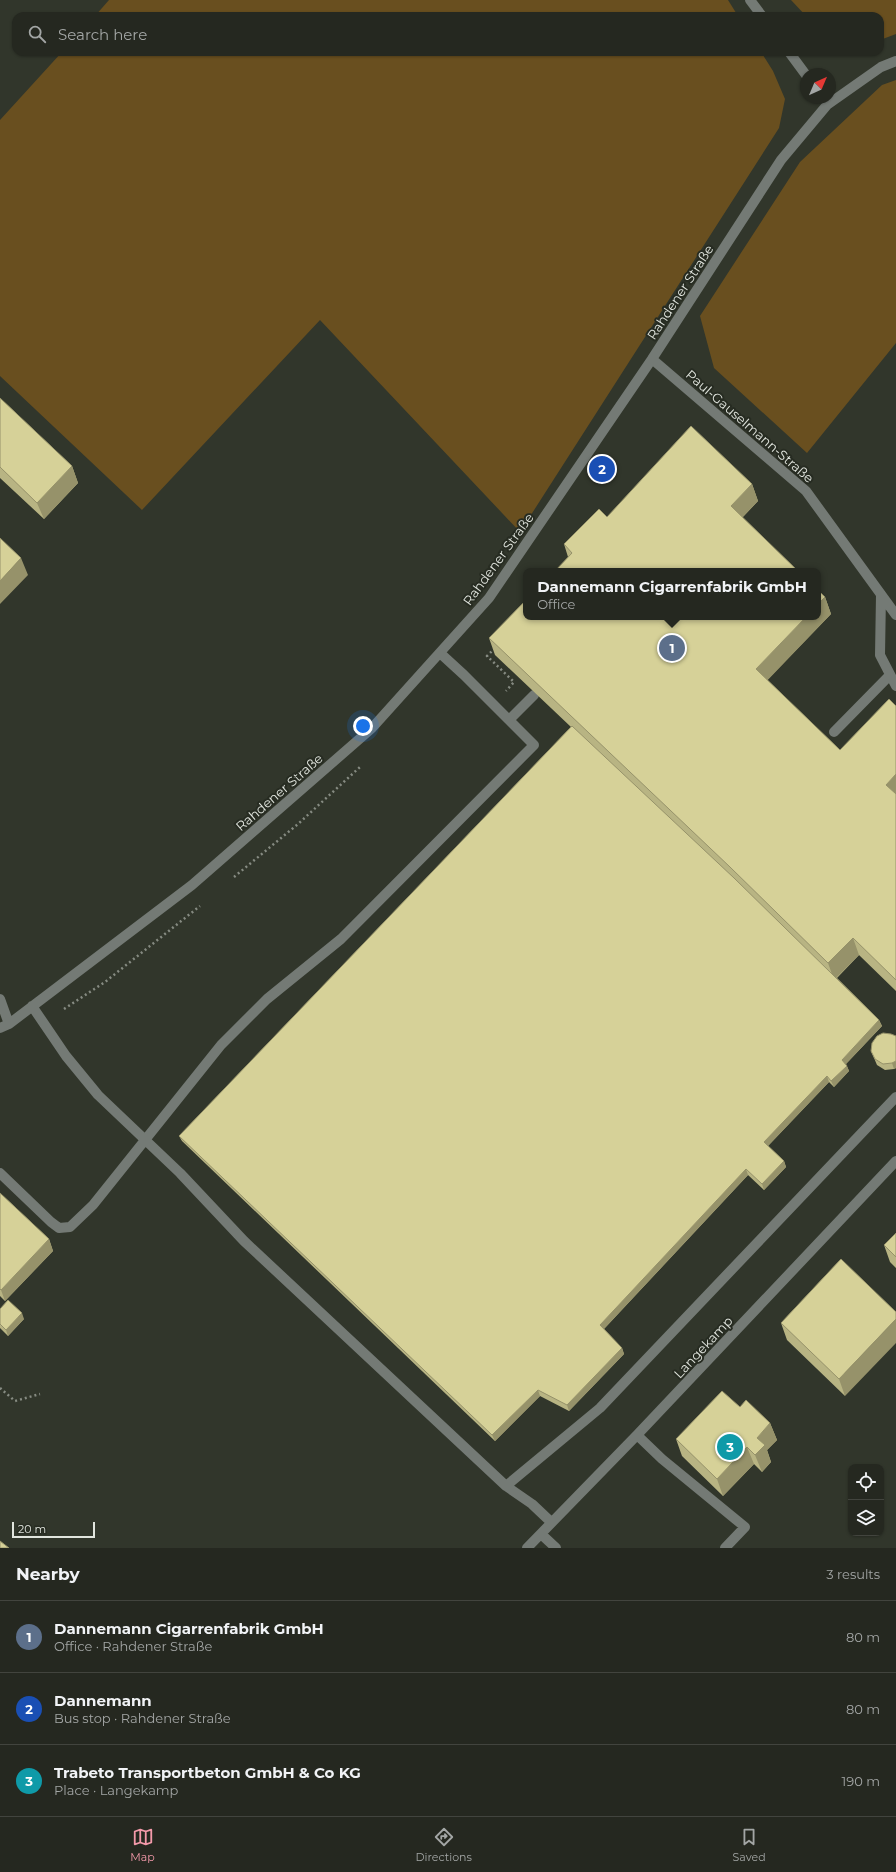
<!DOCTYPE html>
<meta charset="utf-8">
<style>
:root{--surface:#252820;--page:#31342d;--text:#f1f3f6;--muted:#a3a6a5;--line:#42443e;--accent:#f39aaa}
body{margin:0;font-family:Montserrat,sans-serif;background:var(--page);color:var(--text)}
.controls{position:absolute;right:12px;bottom:12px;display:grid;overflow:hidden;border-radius:8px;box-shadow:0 1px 3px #0004}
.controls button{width:36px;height:36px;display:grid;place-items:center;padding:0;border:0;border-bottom:1px solid var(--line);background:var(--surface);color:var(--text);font:20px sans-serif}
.compass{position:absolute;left:800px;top:68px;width:36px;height:36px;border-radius:50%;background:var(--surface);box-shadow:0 1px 3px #0004;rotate:44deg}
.scale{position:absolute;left:12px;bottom:10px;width:83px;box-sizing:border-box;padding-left:4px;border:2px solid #e1e5de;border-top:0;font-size:11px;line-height:14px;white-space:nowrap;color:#e1e5de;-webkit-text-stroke:3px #272c22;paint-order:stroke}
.you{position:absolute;left:363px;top:726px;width:14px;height:14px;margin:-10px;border:3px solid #fff;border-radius:50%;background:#1a73e8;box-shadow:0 0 0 6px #1a73e833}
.badge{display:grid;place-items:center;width:26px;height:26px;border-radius:50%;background:var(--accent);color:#fff;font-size:13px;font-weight:700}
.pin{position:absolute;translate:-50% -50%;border:2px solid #fff;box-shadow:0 1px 4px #0006}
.popup{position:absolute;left:523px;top:568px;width:298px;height:52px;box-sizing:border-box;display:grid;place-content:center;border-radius:8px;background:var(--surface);filter:drop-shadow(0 1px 3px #0005);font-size:13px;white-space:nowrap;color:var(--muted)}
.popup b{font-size:15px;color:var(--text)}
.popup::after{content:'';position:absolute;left:50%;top:100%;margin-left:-8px;border:8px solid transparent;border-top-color:var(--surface)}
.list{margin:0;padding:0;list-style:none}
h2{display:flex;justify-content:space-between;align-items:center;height:52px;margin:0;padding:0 16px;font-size:17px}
h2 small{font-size:13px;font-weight:400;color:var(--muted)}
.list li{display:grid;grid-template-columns:26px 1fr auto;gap:12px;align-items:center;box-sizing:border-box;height:72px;padding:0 16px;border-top:1px solid var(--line)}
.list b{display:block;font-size:15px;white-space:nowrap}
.list p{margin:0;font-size:13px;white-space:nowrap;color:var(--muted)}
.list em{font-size:13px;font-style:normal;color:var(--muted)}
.icon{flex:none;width:22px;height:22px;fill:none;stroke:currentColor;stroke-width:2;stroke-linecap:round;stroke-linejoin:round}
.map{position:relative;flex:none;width:896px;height:1548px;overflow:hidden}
.search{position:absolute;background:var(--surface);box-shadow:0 1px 3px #0004;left:12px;right:12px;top:12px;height:44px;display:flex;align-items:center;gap:10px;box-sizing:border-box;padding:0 14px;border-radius:12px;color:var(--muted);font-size:15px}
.sheet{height:268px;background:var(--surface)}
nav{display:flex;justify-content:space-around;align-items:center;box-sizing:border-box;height:56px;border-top:1px solid var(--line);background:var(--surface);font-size:11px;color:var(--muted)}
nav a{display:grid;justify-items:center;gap:2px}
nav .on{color:var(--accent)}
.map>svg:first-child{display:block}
.green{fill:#694f1f}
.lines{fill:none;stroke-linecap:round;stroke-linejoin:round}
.path{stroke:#868b82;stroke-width:2.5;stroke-dasharray:2 3;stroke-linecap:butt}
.minor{stroke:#747a75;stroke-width:10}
.wall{fill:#b8b483}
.shaded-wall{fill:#96926a}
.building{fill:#d6d198;stroke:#96926a}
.labels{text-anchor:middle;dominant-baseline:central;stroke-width:4;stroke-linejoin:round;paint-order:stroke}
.street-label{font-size:13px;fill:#e1e5de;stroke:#272c22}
</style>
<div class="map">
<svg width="896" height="1548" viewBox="0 0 896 1548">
<rect width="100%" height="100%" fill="#31362b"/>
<path class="green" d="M109 0H728L738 16H95Z
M791 0H896V34L880 40V16H806Z
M62 52H761L773 71 785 99 779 128 520 532 320 320 142 510 0 376V120Z
M896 80V343L807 453 714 368 700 316 800 162 882 85Z"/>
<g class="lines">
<path class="path" d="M495 648 487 656 514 682 506 691
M234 877 298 824 360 767
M64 1009 105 982 200 906
M0 1388 15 1401 40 1394"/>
<path class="minor" d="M750 0 762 16
M789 52 806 75
M652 359 806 491 896 615
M881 595 880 655 896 686
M509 720 534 695
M834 732 890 675
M0 999 9 1024
M32 1006 66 1056 98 1095 180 1173 244 1241 506 1486 532 1504 551 1522
M0 1028 9 1024 192 885 372 728 489 598 652 359 781 160 827 105 881 67 896 61
M0 1173 51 1222 59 1228 70 1227 93 1205 221 1045 267 999 341 939 534 745 464 675 440 653
M637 1435 662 1459 745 1527 725 1548
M506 1486 600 1408 896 1097
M541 1534 556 1548
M527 1548 637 1435 896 1161"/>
</g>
<path class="wall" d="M0 398 72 466 78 483 44 519 0 478Z
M752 484 758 501 742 518 568 557 564 544 607 517Z
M825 597 831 614 767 680 840 750 896 706V991L859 955 837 978 879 1020 882 1026 846 1064 849 1071 834 1087 829 1082 768 1146 784 1161 786 1167 764 1190 748 1175 604 1329 622 1348 624 1354 569 1411 540 1396 495 1441 182 1141 179 1136 571 727 495 655 489 638Z
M896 1036V1068L894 1069 885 1070 877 1065 871 1051Z
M0 1193 49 1239 53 1251 5 1301 0 1296Z
M896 1233V1268L890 1262 884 1245Z
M841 1259 845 1396 787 1340 781 1323Z
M0 1309 24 1319 8 1336 0 1328Z
M740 1407 770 1423 777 1440 767 1450 771 1462 762 1472 754 1464 723 1496 682 1456 676 1439Z"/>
<path class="shaded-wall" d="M72 466 78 483 44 519 37 503Z
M752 484 758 501 737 523 731 506Z
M21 558 28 575 0 604V581Z
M825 597 831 614 762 686 756 669 806 617H818V604Z
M896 774V797L886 785Z
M853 938 859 955 834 980 828 963Z
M879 1020 882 1026 844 1066 842 1060Z
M896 1061V1068L894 1069 892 1063Z
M847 1066 849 1071 834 1087 831 1081Z
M827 1076 829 1082 766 1148 764 1142Z
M784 1161 786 1167 764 1190 762 1184Z
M746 1169 748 1175 602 1331 600 1325Z
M49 1239 53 1251 5 1301 1 1290Z
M22 1313 24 1319 8 1336 6 1330Z
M896 1319V1343L845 1396 839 1379Z
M622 1348 624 1354 569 1411 567 1405Z
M538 1390 540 1396 495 1441 492 1435Z
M770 1423 777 1440 767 1450 771 1462 762 1472 755 1455 757 1438Z
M747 1447 754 1464 723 1496 717 1479Z"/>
<path class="building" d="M0 398 72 466 37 503 0 467Z
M691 426 752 484 731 506 798 571H555L572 553 564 544 599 509 607 517Z
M0 538 21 558 0 581Z
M818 590 825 597 818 604Z
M526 600V617H806L756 669 840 750 889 699 896 706V774L886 785 896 794V980L853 938 828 963 730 867 489 638Z
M572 726 734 878 879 1020 842 1060 847 1066 831 1081 827 1076 764 1142 784 1161 762 1184 746 1169 600 1325 622 1348 567 1405 538 1390 492 1435 179 1136Z
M883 1033 891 1034 896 1036V1061L892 1063 883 1064 875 1059 871 1051 872 1043 877 1036Z
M0 1193 49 1239 1 1290 0 1289Z
M896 1233V1257L884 1245Z
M841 1259 896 1312V1319L839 1379 781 1323Z
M8 1300 22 1313 6 1330 0 1324V1309Z
M722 1391 740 1407 746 1400 770 1423 757 1438 765 1445 755 1455 747 1447 717 1479 676 1439Z
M0 1541 9 1548H0Z"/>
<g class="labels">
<g class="street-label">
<text transform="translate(680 292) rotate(-57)">Rahdener Straße</text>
<text transform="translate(750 426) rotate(41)">Paul-Gauselmann-Straße</text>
<text transform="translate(498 559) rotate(-54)">Rahdener Straße</text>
<text transform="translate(279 792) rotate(-41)">Rahdener Straße</text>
<text transform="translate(703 1347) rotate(-47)">Langekamp</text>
</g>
</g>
</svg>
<div class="controls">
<button><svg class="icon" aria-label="locate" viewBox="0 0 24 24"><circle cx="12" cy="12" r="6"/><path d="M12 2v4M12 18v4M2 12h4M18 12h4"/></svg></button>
<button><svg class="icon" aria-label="layers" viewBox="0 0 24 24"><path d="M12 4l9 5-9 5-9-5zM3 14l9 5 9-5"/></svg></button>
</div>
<svg class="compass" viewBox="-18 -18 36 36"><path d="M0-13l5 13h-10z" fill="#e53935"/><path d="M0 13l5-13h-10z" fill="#a3a6a5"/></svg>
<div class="scale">20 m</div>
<div class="you"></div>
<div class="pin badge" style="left:672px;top:648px;background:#5c6f8a">1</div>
<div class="popup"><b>Dannemann Cigarrenfabrik GmbH</b>Office</div>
<div class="pin badge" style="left:602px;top:469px;background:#1a4fb4">2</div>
<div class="pin badge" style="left:730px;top:1447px;background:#0f9aa8">3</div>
<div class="search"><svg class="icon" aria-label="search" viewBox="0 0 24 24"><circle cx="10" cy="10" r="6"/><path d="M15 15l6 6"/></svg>Search here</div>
</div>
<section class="sheet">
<h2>Nearby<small>3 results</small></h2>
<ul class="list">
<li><span class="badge" style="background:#5c6f8a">1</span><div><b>Dannemann Cigarrenfabrik GmbH</b><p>Office · Rahdener Straße</p></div><em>80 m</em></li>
<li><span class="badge" style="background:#1a4fb4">2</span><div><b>Dannemann</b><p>Bus stop · Rahdener Straße</p></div><em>80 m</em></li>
<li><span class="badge" style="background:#0f9aa8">3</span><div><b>Trabeto Transportbeton GmbH &amp; Co KG</b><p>Place · Langekamp</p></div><em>190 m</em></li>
</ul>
</section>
<nav>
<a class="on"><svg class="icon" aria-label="map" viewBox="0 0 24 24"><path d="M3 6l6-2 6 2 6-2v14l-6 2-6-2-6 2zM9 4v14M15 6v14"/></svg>Map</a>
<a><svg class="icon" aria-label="directions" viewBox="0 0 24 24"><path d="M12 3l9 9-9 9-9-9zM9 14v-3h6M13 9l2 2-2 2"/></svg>Directions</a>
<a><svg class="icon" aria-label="saved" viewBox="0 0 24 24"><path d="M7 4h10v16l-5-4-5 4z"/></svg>Saved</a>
</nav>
